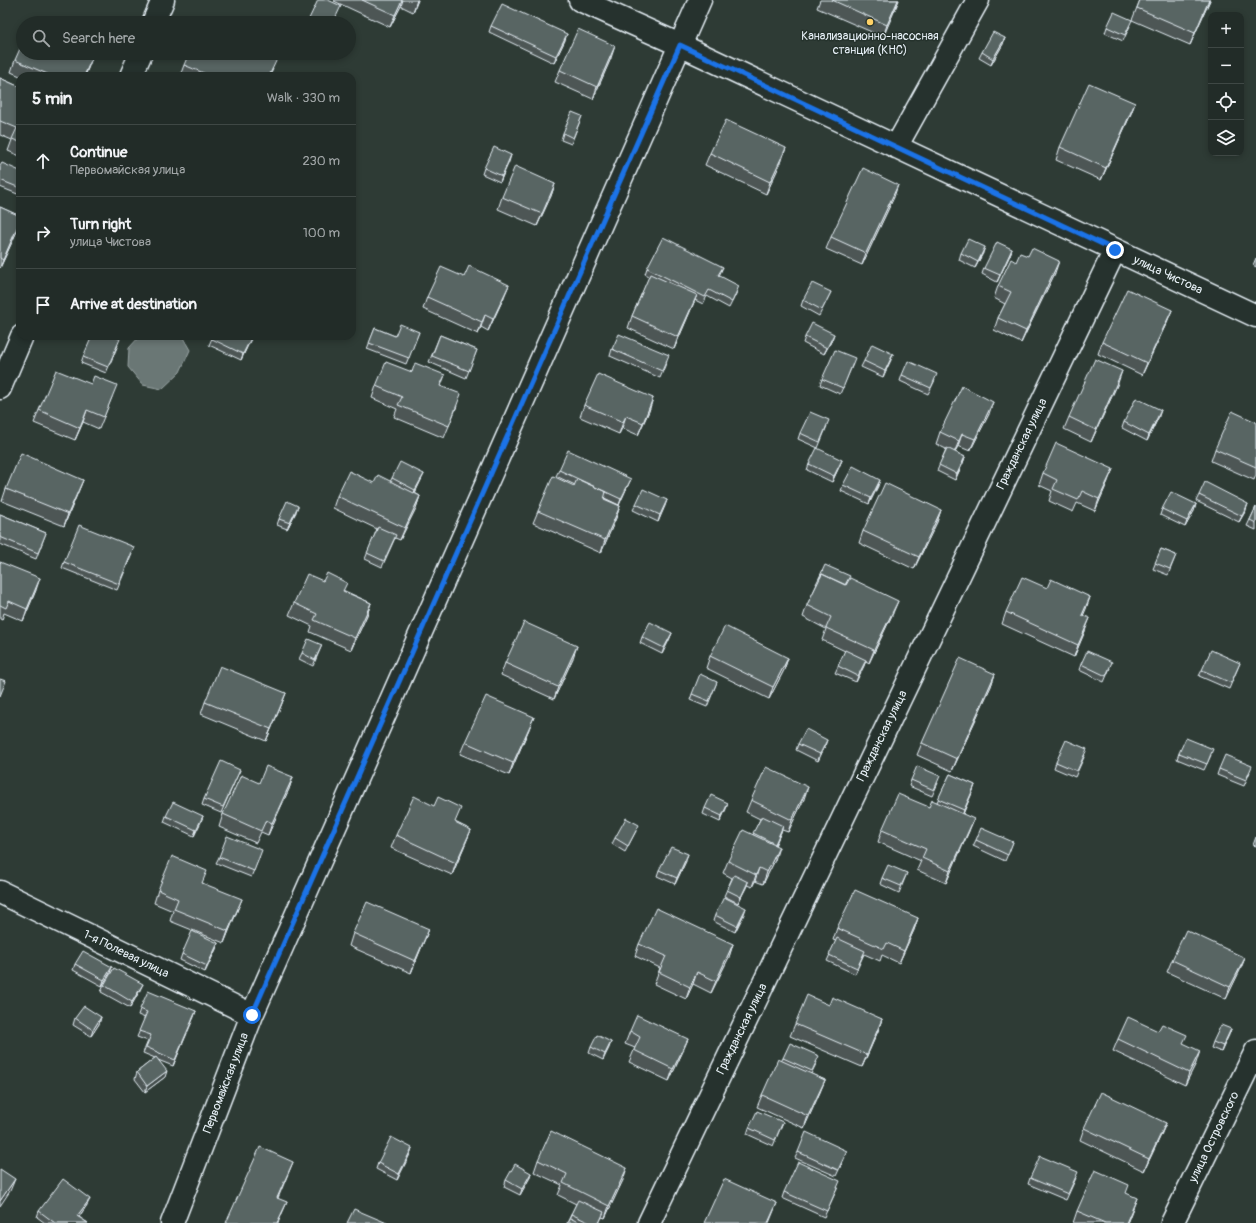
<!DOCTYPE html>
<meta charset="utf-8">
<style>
:root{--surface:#222c28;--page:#2a3430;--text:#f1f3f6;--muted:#a2a7a8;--line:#3f4845}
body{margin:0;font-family:Pangolin,sans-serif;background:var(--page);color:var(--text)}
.controls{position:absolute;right:12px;top:12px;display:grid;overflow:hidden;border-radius:8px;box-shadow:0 2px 6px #0003}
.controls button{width:36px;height:36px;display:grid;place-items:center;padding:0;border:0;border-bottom:1px solid var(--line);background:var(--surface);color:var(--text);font:20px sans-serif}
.stop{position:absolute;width:12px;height:12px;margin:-9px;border:3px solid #1a73e8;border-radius:50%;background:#fff}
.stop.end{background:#1a73e8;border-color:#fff;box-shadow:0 1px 4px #0008}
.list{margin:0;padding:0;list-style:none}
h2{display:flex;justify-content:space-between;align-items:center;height:52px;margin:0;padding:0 16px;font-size:17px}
h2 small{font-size:13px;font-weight:400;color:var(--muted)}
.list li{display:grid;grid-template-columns:26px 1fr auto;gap:12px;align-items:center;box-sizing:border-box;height:72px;padding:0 16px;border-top:1px solid var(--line)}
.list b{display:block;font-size:15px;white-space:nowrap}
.list p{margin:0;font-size:13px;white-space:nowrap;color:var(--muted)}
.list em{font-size:13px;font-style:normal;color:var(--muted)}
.icon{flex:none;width:22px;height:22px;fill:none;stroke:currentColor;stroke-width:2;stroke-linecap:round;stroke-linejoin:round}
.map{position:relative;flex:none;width:1256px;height:1223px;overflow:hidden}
.search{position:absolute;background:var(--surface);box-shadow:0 2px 6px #0003;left:16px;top:16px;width:340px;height:44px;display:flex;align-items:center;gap:10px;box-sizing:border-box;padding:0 14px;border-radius:22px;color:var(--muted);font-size:15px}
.panel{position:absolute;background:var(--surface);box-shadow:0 2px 6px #0003;left:16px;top:72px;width:340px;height:268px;border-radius:12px}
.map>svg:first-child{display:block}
.water{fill:#6b7775;stroke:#9da8a9}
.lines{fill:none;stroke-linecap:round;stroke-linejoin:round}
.minor-casing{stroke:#e8f1f8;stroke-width:25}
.minor{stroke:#26332d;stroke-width:22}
.wall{fill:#4d5755;stroke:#e8f1f8}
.shaded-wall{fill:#3e4745;stroke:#e8f1f8}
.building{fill:#596563;stroke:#e8f1f8}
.route{stroke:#1a73e8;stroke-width:5}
.poi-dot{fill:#ffd166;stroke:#26332d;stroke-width:1.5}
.labels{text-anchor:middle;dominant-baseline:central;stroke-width:3;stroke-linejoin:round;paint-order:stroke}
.poi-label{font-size:12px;fill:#e8f1f8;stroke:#26332d}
.street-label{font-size:12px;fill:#e8f1f8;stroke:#26332d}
</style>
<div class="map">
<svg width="1256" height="1223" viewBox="0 0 1256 1223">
<rect width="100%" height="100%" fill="#2e3b35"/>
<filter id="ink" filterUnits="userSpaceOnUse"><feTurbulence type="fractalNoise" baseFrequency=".025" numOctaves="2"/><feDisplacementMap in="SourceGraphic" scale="8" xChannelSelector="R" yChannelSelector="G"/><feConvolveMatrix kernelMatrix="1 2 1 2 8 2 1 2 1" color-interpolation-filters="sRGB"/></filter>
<g filter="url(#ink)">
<path class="water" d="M140 336H182L190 350 180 372 162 389 143 385 128 367 129 348Z"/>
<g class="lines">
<defs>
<path id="minor" d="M580 0 680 45 1256 316
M153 23 163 0
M131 76 141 53
M896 147 978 0
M0 388 22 336
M0 892 252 1015
M172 1223 252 1015 700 0
M649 1223 1115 250
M1172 1223 1256 1051"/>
</defs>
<use href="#minor" class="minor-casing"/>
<use href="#minor" class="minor"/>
</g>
<path class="wall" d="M335 0H418L413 12 401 6 390 27 334 1Z
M820 0H899L883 37 817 8Z
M1140 0H1210L1190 45 1132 20Z
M491 26 565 40 554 63 489 32Z
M1130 26 1123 41 1105 33 1107 27Z
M1005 38 1003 44 991 65 979 58 982 52Z
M92 58 85 76H20L11 72 15 60Z
M611 58 593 99 555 82 560 70Z
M184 65 273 69 270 76H180Z
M0 78 20 87V156L8 151 12 140 0 135Z
M1135 103 1130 116 1101 180 1056 160 1060 147Z
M582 116 571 144 561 140 563 133Z
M710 153 782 160 766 194 705 165Z
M511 155 500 182 482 174 484 168Z
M0 166 20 171V195L0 187Z
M555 184 551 196 537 226 498 209 502 197Z
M894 197 862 265 826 249 831 237Z
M0 207 20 216V223L18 229 0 268Z
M1012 249 1010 255 997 282 982 274 984 268Z
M961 253H983L975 268 959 260Z
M1256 258V267L1253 265Z
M1016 262 1055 273 1021 343 994 330 998 318 1005 304 994 298 998 286Z
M723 267 719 276 737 292 729 308 707 296 703 304 695 300 674 349 628 328 632 316 649 277 645 274 647 268Z
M464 277 504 297 488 331 481 327 478 334 423 309 427 297Z
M831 292 819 316 801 306 803 300Z
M1172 310 1167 322 1142 375 1098 354 1102 342Z
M375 328 395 336 419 332 406 364 367 349Z
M440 335 477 350 466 378 429 362Z
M213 336H252L241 360 209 345Z
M805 337 832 340 824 354 803 343Z
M118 345 106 373 81 363 83 357Z
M612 349 667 361 660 378 610 356Z
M893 354 883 377 861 367 864 361Z
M853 364 840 394 820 385 822 379Z
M412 372 445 375 441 386 457 406 444 438 394 417 397 409 372 398 376 386Z
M902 375 935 380 928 394 900 381Z
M1118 383 1091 442 1064 429 1069 417Z
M91 384 112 397 99 429 83 422 75 440 34 423 39 410Z
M653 398 649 411 638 435 622 428 619 434 580 417 584 405Z
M989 414 970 451 958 446 955 452 965 457 963 463 955 480 937 471 946 449 936 444 940 432Z
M1159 416 1147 441 1122 428 1124 422Z
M1256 422V475L1254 480 1211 461 1215 449Z
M827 426 818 448 798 439 800 433Z
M842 460 839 467 832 482 807 470 809 464Z
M559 470 628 485 619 505 604 498 620 506 616 518 601 553 533 523 538 511 574 486 575 485 556 476Z
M1043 473 1108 481 1095 511 1077 503 1073 512 1049 501 1052 491 1039 485Z
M424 474 421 480 415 493 420 496 416 508 400 540 395 538 382 567 365 559 377 529 333 508 337 496 374 483 390 482 392 478Z
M83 480 64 526 2 501 6 489Z
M843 485 878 486 869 504 841 491Z
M1199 495 1246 510 1239 522 1196 501Z
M667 500 658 522 633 510 636 504Z
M1196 504 1194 511 1185 527 1160 515 1162 509Z
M1256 507V530L1247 526Z
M941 510 937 522 914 569 859 543 863 531Z
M296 512 287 529 277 525 279 519Z
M0 514 46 533 36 559 0 544Z
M1161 549 1176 555 1168 575 1153 569Z
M132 554 117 590 62 568 64 562Z
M0 562 36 590 23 621 4 613 2 620 0 619Z
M819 578 847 582 846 585 893 613 869 663 866 661 856 682 835 673 845 651 822 640 826 629 803 617 807 605 817 584H816Z
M323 581 371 603 367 615 351 650 310 632 312 626 289 615 294 603Z
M1047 588 1090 597 1083 616 1085 631 1074 657 1002 624 1006 612Z
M672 633 669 640 662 654 640 643 642 637Z
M322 645 313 666 299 659 302 653Z
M710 656 788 658 784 670 769 699 706 668Z
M573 658 554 699 501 675 505 663Z
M1240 663 1229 689 1199 676 1202 670Z
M1081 664 1110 668 1104 682 1079 670Z
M995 674 991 686 952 771 917 755 922 743Z
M717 682 707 707 690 700 692 694Z
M286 693 266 741 201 714 205 702Z
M529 729 509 775 460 754 465 742Z
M798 744 825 746 818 761 796 750Z
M1179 753 1211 755 1204 770 1177 759Z
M1085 755 1075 777 1054 768 1056 762Z
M1219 769 1250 772 1244 786 1217 775Z
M240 770 221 813 202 805 204 799Z
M950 774 975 785 963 814 969 831 946 883 917 870 921 861 878 842 882 830 929 807 937 802Z
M293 777 289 789 268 835 261 832 256 843 219 827 223 814 259 783Z
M911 780 938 783 932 796 909 786Z
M804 799 788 832 782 830 775 845V860L763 884 755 881 752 887 747 885 738 903 724 896 732 878 723 873 728 861 753 835 760 819 746 812 751 800Z
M728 803 720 822 703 814 705 808Z
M166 816H203L194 836 164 822Z
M456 823 471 830 466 842 452 875 391 848 396 835Z
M636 831 625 852 612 844 615 838Z
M1256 837V846L1253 845Z
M976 840 1013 842 1005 861 973 846Z
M260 856 251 877 216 863 219 857Z
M686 861 675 884 657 876 659 870Z
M907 873 899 893 880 884 882 878Z
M203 883 237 911 224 943 170 921 173 911 154 903 158 890Z
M744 914 735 932 713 921 715 915Z
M918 918 914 930 899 963 882 955 880 961 864 954 855 974 827 961 836 941 833 940 837 928Z
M429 929 424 941 411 973 349 946 353 933Z
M218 943 216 949 205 972 180 960 182 954Z
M639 944H733L729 957 711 993 693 984 686 999 654 984 660 968 635 956Z
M1245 958 1240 970 1226 999 1167 972 1172 960Z
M75 964 110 973 102 986 73 970Z
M104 985 140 990 130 1008 101 992Z
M829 1005 882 1019 878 1031 862 1067 790 1036 795 1024Z
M140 1009 196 1011 173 1066 158 1060 165 1077 145 1092 135 1079 137 1072 155 1058 143 1053 148 1041 137 1037 145 1018 138 1015Z
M101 1017 99 1024 91 1036 73 1025 75 1018Z
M1231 1029 1221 1052 1211 1048 1213 1042Z
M630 1031 683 1051 669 1081 629 1062 635 1048 625 1044Z
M1118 1039 1184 1044 1196 1063 1185 1085 1113 1051Z
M611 1042 603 1060 589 1053 591 1047Z
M783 1058 817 1062 811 1074 825 1080 820 1092 804 1128 757 1107 762 1095Z
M783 1122 773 1146 747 1134 749 1128Z
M1166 1123 1161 1135 1144 1171 1080 1140 1084 1128Z
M412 1148 410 1154 397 1180 376 1169 378 1163Z
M798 1152 845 1157 836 1176 795 1158Z
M538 1160 623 1180 605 1218 602 1217 599 1223H567L576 1204 558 1195 562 1185 534 1172Z
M531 1173 529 1179 520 1195 504 1187 506 1180Z
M1030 1178H1076L1066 1200 1028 1184Z
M838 1187 824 1217 782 1198 784 1192Z
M1126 1194 1132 1210 1127 1223H1073L1077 1211Z
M87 1205 79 1217 88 1223H45L37 1217 39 1211Z"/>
<path class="shaded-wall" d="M402 0H403L401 6 390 27 395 15Z
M417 0H418L413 12Z
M898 0H899L883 37 887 25Z
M1209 0H1210L1190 45 1195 33Z
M567 34 565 40 554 63 556 56Z
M1005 38 1003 44 991 65 993 59Z
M615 46 611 58 593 99 597 87Z
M92 58 85 76H84Z
M1135 103 1130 116 1101 180 1106 168Z
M786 148 782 160 766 194 770 182Z
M511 155 509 162 500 182 502 176Z
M555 184 551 196 537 226 542 214Z
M898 185 894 197 862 265 866 253Z
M20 221 18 229 0 268 3 260Z
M985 247 983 253 975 268 978 262Z
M1012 249 1010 255 997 282 1000 275Z
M1059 261 1055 273 1021 343 1026 331Z
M509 285 504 297 488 331 493 319Z
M697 295 692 307 674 349 678 337Z
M1172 310 1167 322 1142 375 1147 363Z
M485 315 481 327 478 334 482 322Z
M834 334 832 340 824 354Z
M252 336 251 339 241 360 243 354Z
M893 354 891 360 883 377 885 371Z
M1122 371 1118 383 1091 442 1096 430Z
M653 398 649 411 638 435 643 423Z
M993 402 989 414 970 451 975 439Z
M87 410 83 422 75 440 80 428Z
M1161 410 1159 416 1147 441 1149 435Z
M626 416 622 428 619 434 623 422Z
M962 434 958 446 954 453 959 441Z
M965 457 963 463 955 480 957 474Z
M842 460 839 467 832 482 834 476Z
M1113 469 1108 481 1095 511 1099 499Z
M424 474 413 496 415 490Z
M631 479 628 485 619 505 621 499Z
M83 480 78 492 64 526 68 514Z
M880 480 878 486 869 504 871 498Z
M420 496 416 508 400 540 405 528Z
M667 500 665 506 658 522 660 515Z
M1196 504 1194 511 1185 527 1187 521Z
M1248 504 1246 510 1239 522Z
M298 506 296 512 287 529 290 523Z
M620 506 616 518 601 553 605 540Z
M941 510 937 522 914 569 919 557Z
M40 578 36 590 23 621 27 609Z
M1090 597 1086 609 1078 627 1082 615Z
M898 601 893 613 869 663 874 650Z
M371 603 367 615 351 650 355 638Z
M1090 618 1085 631 1074 657 1078 645Z
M672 633 669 640 662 654 664 648Z
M577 646 573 658 554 699 558 687Z
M788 658 784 670 769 699 773 687Z
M866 660 864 666 856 682 858 676Z
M995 674 991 686 952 771 957 759Z
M286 693 281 706 266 741Z
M534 717 529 729 509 775 513 763Z
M827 740 825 746 818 761 820 754Z
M293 777 289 789 268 835 272 823Z
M975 785 973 791 962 816 964 810Z
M808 787 804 799 788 832 792 820Z
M728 803 726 809 720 822 722 816Z
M203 816 201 822 194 836 196 830Z
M974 819 969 831 946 883 950 871Z
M783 826 781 832 773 850 775 844Z
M471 830 466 842 452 875 456 863Z
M779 847 775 860 763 884 767 872Z
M688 854 686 861 675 884 677 878Z
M759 868 755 881 752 887 756 875Z
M748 882 746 888 738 903 741 897Z
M242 899 237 911 224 943 228 931Z
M746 908 744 914 735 932 737 926Z
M918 918 914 930 899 963 904 951Z
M429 929 424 941 411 973 415 961Z
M218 943 216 949 205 972 207 966Z
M733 944 729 957 711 993 716 981Z
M1245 958 1240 970 1226 999 1230 987Z
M112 967 110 973 102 986 104 980Z
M697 972 693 984 686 999 690 987Z
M143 984 140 990 130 1008 132 1002Z
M196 1011 194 1017 173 1066 175 1060Z
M101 1017 99 1024 91 1036 93 1030Z
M882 1019 878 1031 862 1067Z
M1231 1029 1229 1035 1221 1052 1223 1046Z
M688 1039 683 1051 669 1081 673 1069Z
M611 1042 609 1048 603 1060 605 1054Z
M1200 1051 1196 1063 1185 1085 1189 1073Z
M167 1071 165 1077 145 1092 147 1086Z
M825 1080 820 1092 804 1128 808 1116Z
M1166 1123 1161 1135 1144 1171 1149 1159Z
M412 1148 410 1154 397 1180 399 1174Z
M293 1162 273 1210 277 1198Z
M627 1168 623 1180 605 1218 609 1206Z
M531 1173 529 1179 520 1195 522 1189Z
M15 1179 10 1191 0 1206V1201Z
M1137 1198 1127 1223H1126Z
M90 1199 87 1205 75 1222 77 1216Z
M287 1202 278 1223H277Z
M777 1203 769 1223H768Z"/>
<path class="building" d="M318 0H328L341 6 333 23H307Z
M362 0H402L395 15Z
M832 0H898L887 25Z
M1140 0H1209L1195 33 1137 8Z
M502 4 567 34 556 56 491 26Z
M1114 12 1132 20 1125 35 1107 27Z
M578 29 615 46 597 87 560 70Z
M993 32 1005 38 993 59 982 52Z
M23 42V53H87L86 56 92 58 84 76H52L15 60Z
M189 53H268L278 57 269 76H211L184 65Z
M0 78 20 87V142L12 139 17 128 0 121Z
M1089 83 1135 103 1106 168 1060 147Z
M572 112 582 116 573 138 563 133Z
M726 120 786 148 770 182 710 153Z
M352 125 354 126 352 130Z
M494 147 511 155 502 176 484 168Z
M2 163 20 171V188L0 180V166Z
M515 166 555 184 542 214 502 197Z
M863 168 898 185 866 253 831 237Z
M0 207 20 216V221L3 260 0 258Z
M663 237 723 267 718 275 739 286 732 302 709 290 705 297 647 268Z
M968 239 985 247 978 262 961 253Z
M997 242 1012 249 1000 275 984 268Z
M1032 248 1059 261 1026 331 998 318 1011 292 998 286 1011 259 1016 262 1020 253 1028 256Z
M469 266 509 285 493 319 485 315 482 322 427 297 441 267 464 277Z
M650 274 697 295 678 337 632 316Z
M812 283 831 292 822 310 803 300Z
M1127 289 1172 310 1147 363 1102 342Z
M812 323 834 334 827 348 805 337Z
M400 324 419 332 409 358 369 343 375 328 395 336Z
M619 334 669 355 662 371 612 349Z
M440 335 477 350 469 371 432 356Z
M92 336H113L120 339 108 367 83 357Z
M213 336H252L243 354 212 339Z
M872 344 893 354 885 371 864 361Z
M835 350 855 358 843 388 822 379Z
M1095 359 1122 371 1096 430 1069 417Z
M908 361 937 374 931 388 902 375Z
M386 362 412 372 415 363 445 375 440 386 461 394 449 426 398 405 402 397 376 386Z
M56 370 91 384 94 376 117 385 104 417 87 410 80 428 39 410Z
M598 374 653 398 643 423 626 416 623 422 584 405Z
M962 386 993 402 975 439 962 434 959 441 940 432Z
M1136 398 1161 410 1149 435 1124 422Z
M1232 411 1256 422V467L1215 449Z
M810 412 829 420 820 442 800 433Z
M1056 443 1113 469 1099 499 1082 491 1078 500 1053 489 1057 480 1043 473Z
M817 448 842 460 834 476 809 464Z
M947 448 965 457 957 474 939 465Z
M568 450 631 479 621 499 559 470Z
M21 453 83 480 68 514 6 489Z
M400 462 424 474 415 490 392 478Z
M853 466 880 480 871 498 843 485Z
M349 471 374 483 378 475 420 496 405 528 337 496Z
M553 476 574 486 577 479 606 492 604 499 620 506 605 540 538 511Z
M1205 482 1248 504 1242 516 1199 495Z
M885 483 941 510 919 557 863 531Z
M643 489 667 500 660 515 636 504Z
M1171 492 1196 504 1187 521 1162 509Z
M287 501 298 506 290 523 279 519Z
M1256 507V523L1250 520Z
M0 514 46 533 38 553 0 537Z
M79 525 134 547 119 584 64 562Z
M378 527 396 535 384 561 367 553Z
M1161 549 1176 555 1170 569 1155 563Z
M0 562 40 578 27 609 9 601 6 608 0 605Z
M825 565 850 576 845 585 822 574 820 578H819Z
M327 573 347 583 343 591 371 603 355 638 314 620 317 614 294 603 307 574 323 581Z
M822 574 846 585 850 578 898 601 874 650 826 628 831 617 807 605Z
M1022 577 1047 588 1051 579 1090 597 1082 615 1090 618 1078 645 1006 612Z
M524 622 577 646 558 687 505 663Z
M650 622 672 633 664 648 642 637Z
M725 626 788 658 773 687 710 656Z
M308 639 322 645 315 660 302 653Z
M845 650 866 660 858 676 838 666Z
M1211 650 1240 663 1231 683 1202 670Z
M1087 651 1112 662 1106 676 1081 664Z
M960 658 995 674 957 759 922 743Z
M220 666 286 693 271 729 205 702Z
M700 674 717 682 709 701 692 694Z
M0 679 6 681 0 696Z
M486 696 534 717 513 763 465 742Z
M806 729 827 740 820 754 798 744Z
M1186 738 1213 749 1207 764 1179 753Z
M1066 740 1087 749 1077 771 1056 762Z
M1225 755 1252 766 1246 780 1219 769Z
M221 761 240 770 223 807 204 799Z
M266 766 293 777 272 823 266 820 261 831 223 814 241 775 259 783Z
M917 766 940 776 934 790 911 780Z
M766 767 808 787 792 820 751 800Z
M950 774 975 785 964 810 938 799Z
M898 794 929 807 932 800 974 819 950 871 922 858 926 849 882 830Z
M711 795 728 803 722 816 705 808Z
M414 796 434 806 438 797 461 808 455 822 471 830 456 863 396 835Z
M173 802 203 816 196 830 166 816Z
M762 816 783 826 775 844 753 833Z
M626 818 639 825 628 846 615 838Z
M981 828 1013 842 1008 855 976 840Z
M743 830 779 847 767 872 759 868 756 875 728 861Z
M227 836 262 850 254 871 219 857Z
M671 847 688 854 677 878 659 870Z
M172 856 207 871 202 883 242 899 228 931 174 909 178 899 158 890Z
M888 865 907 873 901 886 882 878Z
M734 875 748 882 741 897 727 890Z
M855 890 918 918 904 951 887 943 884 949 837 928Z
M724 897 746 908 737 926 715 915Z
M367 902 429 929 415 961 353 933Z
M656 908 733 944 716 981 697 972 690 987 659 972 666 956 639 944Z
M1186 930 1245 958 1230 987 1172 960Z
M192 931 218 943 207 966 182 954Z
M837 938 865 951 857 968 829 955Z
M83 951 112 967 104 980 75 964Z
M114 968 143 984 132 1002 104 985Z
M148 991 196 1011 175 1060 146 1047 151 1035 139 1031 147 1012 140 1009Z
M807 995 829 1005 832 997 882 1019 867 1055 795 1024Z
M84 1006 101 1017 93 1030 75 1018Z
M637 1015 688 1039 673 1069 634 1050 640 1037 630 1031Z
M1128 1017 1158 1031 1162 1024 1187 1035 1183 1043 1200 1051 1189 1073 1118 1039Z
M1221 1025 1231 1029 1223 1046 1213 1042Z
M597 1035 611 1042 605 1054 591 1047Z
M790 1043 819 1056 812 1071 783 1058Z
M156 1057 167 1071 147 1086 137 1072Z
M778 1059 825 1080 808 1116 762 1095Z
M1101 1092 1166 1123 1149 1159 1084 1128Z
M757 1111 783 1122 775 1140 749 1128Z
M551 1131 627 1168 609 1206 563 1183 567 1174 538 1160Z
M806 1132 847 1151 838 1170 798 1152Z
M391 1137 412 1148 399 1174 378 1163Z
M260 1147 293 1162 277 1198 287 1202 277 1223H226Z
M1040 1156 1078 1172 1068 1194 1030 1178Z
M798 1162 840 1181 827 1211 784 1192Z
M515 1164 531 1173 522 1189 506 1180Z
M0 1169 15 1179 0 1201Z
M1095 1170 1129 1185 1126 1193 1137 1198 1126 1223H1105L1077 1211Z
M63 1179 90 1199 77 1216 88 1223H55L39 1211Z
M724 1179 777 1203 768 1223H704Z
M578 1200 604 1212 599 1223H590L571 1214Z
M354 1209 387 1223H347Z
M570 1218 580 1223H567Z"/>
</g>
<g class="lines" filter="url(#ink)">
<path class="route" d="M252 1015 680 45 1115 250"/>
</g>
<circle class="poi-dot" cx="870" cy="22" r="4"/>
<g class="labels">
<g class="poi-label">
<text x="870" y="36">Канализационно-насосная<tspan x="870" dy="14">станция (КНС)</tspan></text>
</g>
<g class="street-label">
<text transform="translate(1168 275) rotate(25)">улица Чистова</text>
<text transform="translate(1022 444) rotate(-64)">Гражданская улица</text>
<text transform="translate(882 736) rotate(-64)">Гражданская улица</text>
<text transform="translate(126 954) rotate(26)">1-я Полевая улица</text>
<text transform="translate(742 1029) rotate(-64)">Гражданская улица</text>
<text transform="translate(226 1083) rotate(-69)">Первомайская улица</text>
<text transform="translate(1214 1137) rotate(-64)">улица Островского</text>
</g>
</g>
</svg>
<div class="controls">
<button>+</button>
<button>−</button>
<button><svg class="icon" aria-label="locate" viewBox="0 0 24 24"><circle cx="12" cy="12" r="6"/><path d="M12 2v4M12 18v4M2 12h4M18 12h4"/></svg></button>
<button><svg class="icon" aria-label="layers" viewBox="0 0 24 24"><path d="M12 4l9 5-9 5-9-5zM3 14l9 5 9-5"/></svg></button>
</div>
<div class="stop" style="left:252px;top:1015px"></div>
<div class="stop end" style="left:1115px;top:250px"></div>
<div class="search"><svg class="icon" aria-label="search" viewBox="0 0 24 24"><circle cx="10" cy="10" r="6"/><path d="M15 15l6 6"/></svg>Search here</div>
<section class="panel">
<h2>5 min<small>Walk · 330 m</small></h2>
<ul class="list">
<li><svg class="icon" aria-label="ahead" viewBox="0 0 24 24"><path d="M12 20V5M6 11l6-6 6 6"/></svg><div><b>Continue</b><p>Первомайская улица</p></div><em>230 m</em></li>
<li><svg class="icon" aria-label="right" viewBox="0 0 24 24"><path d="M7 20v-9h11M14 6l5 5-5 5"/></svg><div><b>Turn right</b><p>улица Чистова</p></div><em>100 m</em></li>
<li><svg class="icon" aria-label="arrive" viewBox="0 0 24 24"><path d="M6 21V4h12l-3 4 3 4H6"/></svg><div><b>Arrive at destination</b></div></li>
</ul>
</section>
</div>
